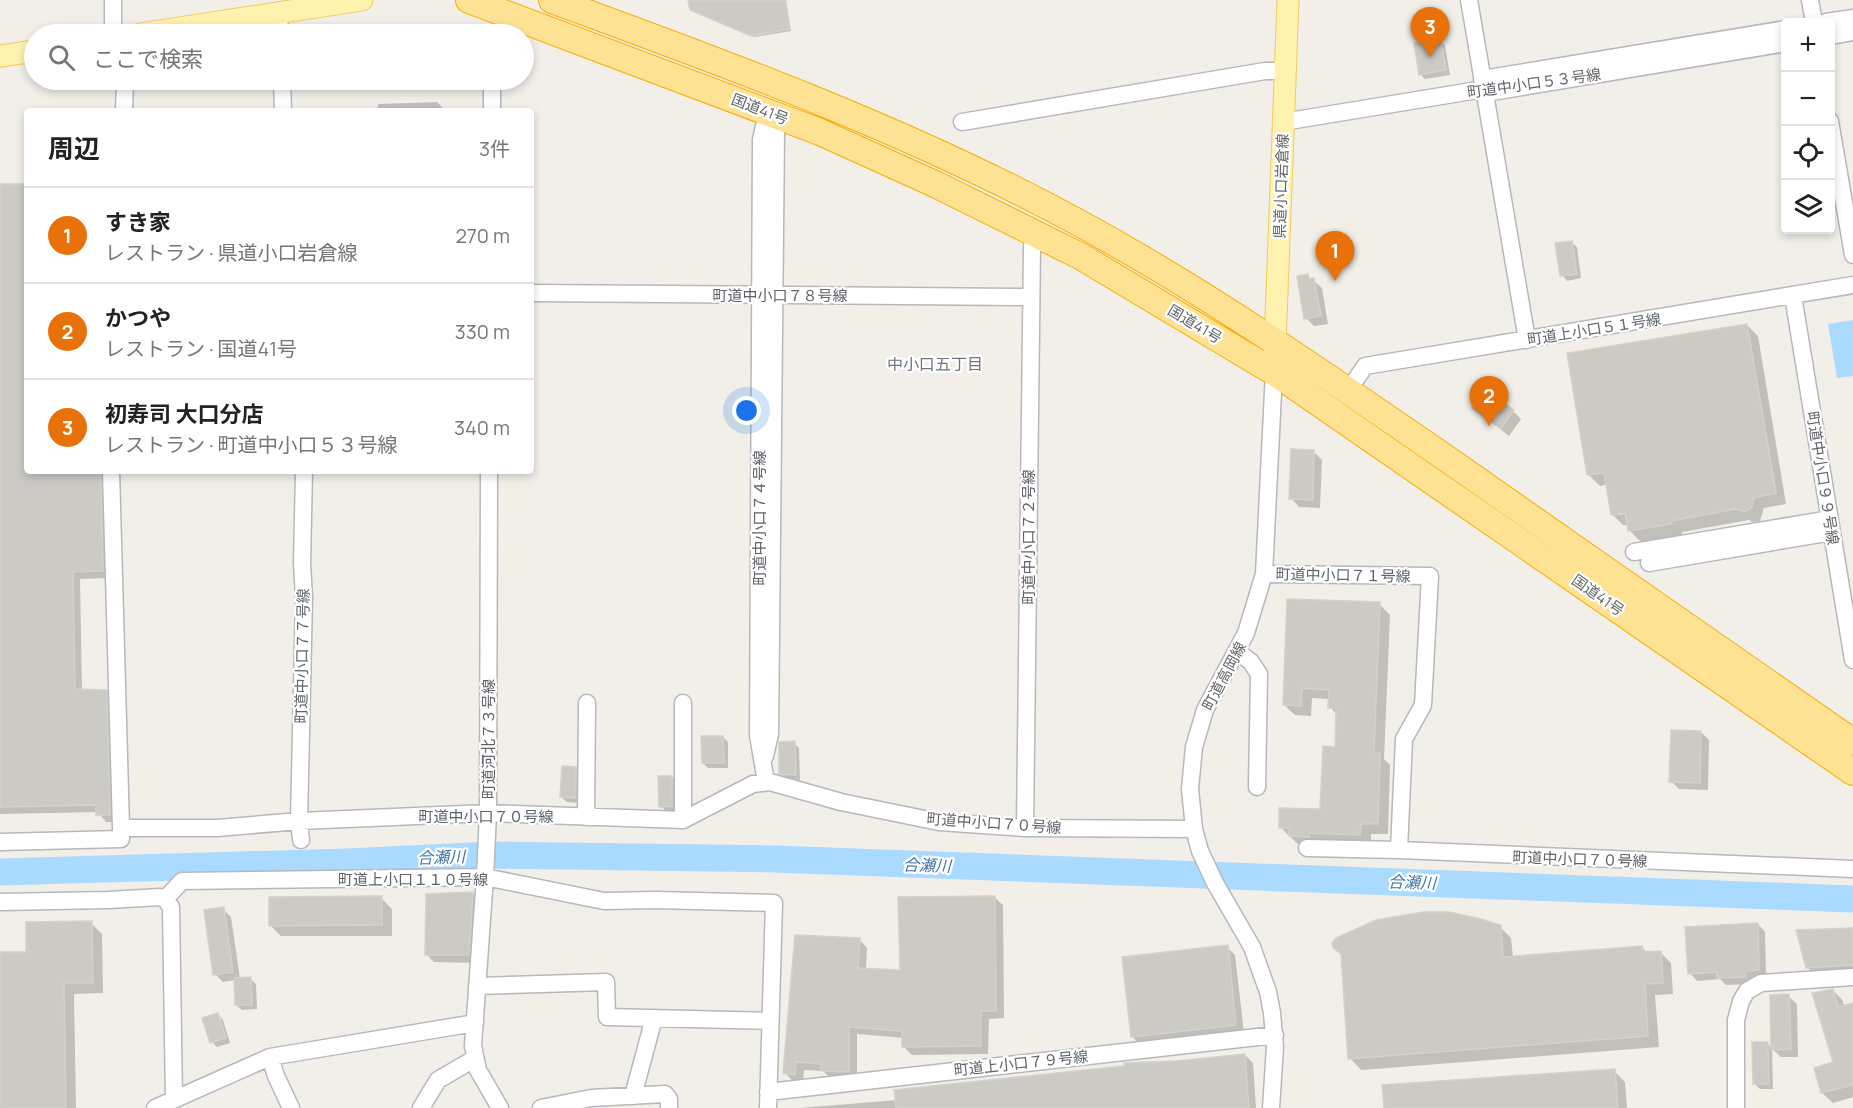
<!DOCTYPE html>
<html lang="ja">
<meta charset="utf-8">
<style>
:root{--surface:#fff;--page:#f6f6f6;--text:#222;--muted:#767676;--line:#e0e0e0;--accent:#ea4335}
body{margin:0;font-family:Manrope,"Noto Sans JP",sans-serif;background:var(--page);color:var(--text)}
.controls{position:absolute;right:18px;top:18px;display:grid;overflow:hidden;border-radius:6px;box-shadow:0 3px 9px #0003}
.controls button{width:54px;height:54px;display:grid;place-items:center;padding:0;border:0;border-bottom:2px solid var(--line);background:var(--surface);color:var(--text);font:30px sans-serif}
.you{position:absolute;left:747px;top:411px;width:21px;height:21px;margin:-15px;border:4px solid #fff;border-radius:50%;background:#1a73e8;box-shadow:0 0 0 9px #1a73e833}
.badge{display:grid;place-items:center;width:39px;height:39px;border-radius:50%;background:var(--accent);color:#fff;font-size:20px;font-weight:700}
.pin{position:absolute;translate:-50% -50px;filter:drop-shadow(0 2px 3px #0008)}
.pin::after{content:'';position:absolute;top:32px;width:21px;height:18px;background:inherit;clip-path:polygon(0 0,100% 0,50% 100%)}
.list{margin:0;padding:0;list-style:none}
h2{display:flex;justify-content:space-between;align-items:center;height:78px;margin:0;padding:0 24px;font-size:26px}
h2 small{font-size:20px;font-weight:400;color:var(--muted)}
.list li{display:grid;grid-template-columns:39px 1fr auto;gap:18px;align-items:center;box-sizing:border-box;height:96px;padding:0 24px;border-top:2px solid var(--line)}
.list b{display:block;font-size:22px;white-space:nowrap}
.list p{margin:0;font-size:20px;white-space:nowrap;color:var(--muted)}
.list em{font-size:20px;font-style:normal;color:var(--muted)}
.icon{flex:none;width:33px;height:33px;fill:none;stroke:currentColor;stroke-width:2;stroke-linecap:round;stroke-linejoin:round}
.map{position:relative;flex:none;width:1853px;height:1108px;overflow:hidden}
.search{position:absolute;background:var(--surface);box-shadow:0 3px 9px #0003;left:24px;top:24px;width:510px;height:66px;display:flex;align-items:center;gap:15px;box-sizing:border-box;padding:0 21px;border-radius:33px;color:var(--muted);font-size:22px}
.panel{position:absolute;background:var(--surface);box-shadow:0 3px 9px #0003;left:24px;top:108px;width:510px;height:366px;border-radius:6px}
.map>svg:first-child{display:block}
.water{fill:#aadaff}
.shadow{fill:#0003;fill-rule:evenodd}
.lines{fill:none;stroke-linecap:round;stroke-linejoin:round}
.river{stroke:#aadaff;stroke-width:27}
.building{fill:#cccac5;stroke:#d6d1c6;stroke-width:1.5}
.minor-casing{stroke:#b5b8bc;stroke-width:19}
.major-casing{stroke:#f2c960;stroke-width:23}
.highway-casing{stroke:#f9ab00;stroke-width:28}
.minor{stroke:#fff;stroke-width:16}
.major{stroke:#fff2af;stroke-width:21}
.highway{stroke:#fde293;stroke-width:26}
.labels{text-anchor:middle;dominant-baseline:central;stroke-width:4.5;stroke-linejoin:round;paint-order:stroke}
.street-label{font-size:15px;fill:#5f6368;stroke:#fff}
.neighbourhood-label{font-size:16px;fill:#70757a;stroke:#fff}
.water-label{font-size:16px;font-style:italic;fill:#4174aa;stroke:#fff}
</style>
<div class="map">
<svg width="1853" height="1108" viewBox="0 0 1853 1108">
<rect width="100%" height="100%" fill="#f1efe8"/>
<path class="water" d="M1853 320V376L1837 378 1828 324Z"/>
<path class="shadow" d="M690 0H786L791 31 754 37 694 12 692 9Z
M1440 40 1445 46 1450 75 1425 79 1420 74Z
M437 102 446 111H378V104Z
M27 185V471H113L111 578 80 579 82 691 106 692 114 700 118 822H106L98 812 0 814V186Z
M1571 242 1577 247 1581 278 1567 281 1562 275Z
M1308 276 1322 288 1328 324 1314 326 1306 318Z
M1747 325 1758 336 1786 504 1764 508 1760 521 1753 522 1749 520 1682 532V535L1641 542 1630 531 1629 525H1623L1612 514 1608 484 1600 486 1589 475ZM1619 512 1633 513 1619 515Z
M1474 408 1513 411 1521 419 1509 436Z
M1314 452 1322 460 1320 508 1299 507 1291 498Z
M1379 604 1390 615 1384 759 1390 765 1388 834H1371V846L1301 847 1280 827 1322 811 1336 748 1337 715 1330 707V699L1312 698 1311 716 1295 715 1284 705Z
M1701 732 1709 740 1708 790 1679 789 1671 781Z
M723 737 728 742V768H708L703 763Z
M794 743 799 748 800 780 786 778 781 773Z
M575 768 581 773 580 803 567 802 561 797Z
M672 777 677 782V811H666L661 806Z
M473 894 481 902 477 963 434 962 426 954Z
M994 897 1003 905 1004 1018 989 1019 988 1054 912 1055 904 1047V1038L857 1034V1080L831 1079 823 1071 804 1070 803 1083 793 1081 785 1073 859 939 867 948 866 970 901 972Z
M381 898 392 909V936H281L270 925Z
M223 909 231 917 240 979H250L256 984 257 1009 242 1010 236 1005 235 980 223 982 215 974Z
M91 923 102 934 103 993 74 994 76 1108H0V954L28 953Z
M1758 924 1765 932 1766 977 1753 978V984L1726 985 1720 979 1697 981 1690 973Z
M1500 927 1511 938 1513 957 1642 947 1647 953 1660 952 1671 963 1673 994 1655 995 1659 1047 1361 1070 1350 1058 1342 955 1334 948Z
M1853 929V976L1818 978 1807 967Z
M1227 947 1235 955 1244 1033 1140 1045 1132 1036Z
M1833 990 1843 1001 1844 1007 1853 1004V1097L1833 1103 1822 1093 1835 1064Z
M1788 996 1797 1004 1798 1057H1781L1772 1049 1773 1089H1760L1755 1084 1767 1043 1773 1049Z
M218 1015 223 1020 230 1043 217 1047 212 1042Z
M1245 1055 1253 1063 1256 1108H800L897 1100Z
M1614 1071 1625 1082 1627 1108H1385Z"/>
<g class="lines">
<path class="river" d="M0 872 347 862 492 855 775 859 1853 899"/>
</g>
<path class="building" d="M688 0H785L790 29 751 36 690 10Z
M1441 39 1446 70 1419 75 1414 43Z
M0 184H27V471H101L103 571 73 572 75 689 107 690 110 815H96V805L0 807Z
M1572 241 1577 274 1560 276 1555 243Z
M1308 274 1309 279 1314 278 1321 316 1304 319 1297 276Z
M1747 324 1776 493 1754 498 1752 507 1745 512 1736 509 1671 521 1672 524 1628 531 1625 513 1611 515 1604 473 1587 475 1567 353Z
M1486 389 1514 410 1501 429 1472 408Z
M1291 449 1314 450 1313 500 1289 499Z
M1287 599 1380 602 1374 753H1380L1378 824H1361L1360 835 1309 833V837L1289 836V828H1279V808L1320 809 1323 746 1335 747 1336 708H1328L1329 690 1302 688 1301 706 1283 705Z
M1671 730 1701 731 1700 783 1669 782Z
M701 736H723L724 763H702Z
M795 741 796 775 779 774V742Z
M562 766 576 767V798L560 797Z
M658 776H672V806L659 807Z
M473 892 469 955H425L426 894Z
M382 896V925L269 926V897Z
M995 896 996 1011H981V1046L902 1047V1031L849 1027V1072L821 1071V1064L796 1062 795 1075 783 1073 795 935 860 938 858 968 900 970 898 897Z
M224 907 233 972 213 975 204 910Z
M1424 912H1449L1477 918 1501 925 1503 957 1642 946 1643 952 1661 951 1663 983 1645 984 1648 1036 1348 1059 1341 954 1333 948 1332 943 1336 938 1376 920Z
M92 921 93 983H64L66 1108H0V952H26V922Z
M1758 923 1759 970 1746 971V977L1717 978V972L1688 974 1685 927Z
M1853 928V965L1806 968 1796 930Z
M1228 945 1236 1025 1131 1037 1122 957Z
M251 977 252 1005H235L234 978Z
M1833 989 1838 1007 1853 1003V1085L1821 1093 1814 1068 1833 1062 1812 993Z
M1789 994 1791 1049 1771 1050 1770 995Z
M218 1013 226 1038 210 1043 202 1018Z
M1752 1042H1768L1769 1084H1753Z
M1245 1054 1249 1108H896L894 1090 1124 1066V1063L1176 1061Z
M1615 1069 1618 1108H1384L1382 1085Z"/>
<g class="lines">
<defs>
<path id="minor" d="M1469 0 1527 340
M1810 0 1814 22
M279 13 280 34
M1826 22 1853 18
M113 27V0
M1830 36 1853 32
M1482 79 1786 29
M282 80 283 111
M124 111 125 80
M492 111V80
M1830 121 1853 255
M962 122 1265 71H1285
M1283 122 1484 89 1492 92 1786 43
M764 126 761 140 758 735 766 782
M531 293 1030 297
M1793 296 1853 660
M1348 391 1365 366 1853 285
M111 471 121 828H217L299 821 488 813 683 820 753 784 770 782 841 802 939 822 1025 828 1194 829
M489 471 488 813 485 877 473 1046 478 1070 500 1108
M1634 552 1830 519
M1649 563 1832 532
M1264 574 1430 576 1423 705 1404 739 1399 850
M1237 651 1251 662 1259 674 1257 787
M683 703V820
M765 756 770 734 776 131
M586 817 587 703
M1025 828 1032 246
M301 840 299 821 304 598 302 563 304 471
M0 842 121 839V828
M1307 848 1399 850 1853 869
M165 899 182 881 485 877 604 901 656 900 774 903 768 1108
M0 902 108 900 160 897 165 899 171 907 174 1100
M477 986 606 982 607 1017 770 1021
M270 1057 276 1076 291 1108
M768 1092 1275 1035
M633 1096 654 1018
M155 1108 270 1057 475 1023
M421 1108 438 1080 474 1059
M541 1108 591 1098 665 1094 669 1099V1108
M1271 1108 1275 1047 1272 1013 1268 992 1252 947 1215 883 1200 851 1194 829 1190 789 1194 747 1205 710 1246 633 1264 574 1274 372
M1736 1108V1020L1741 1001 1747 991 1761 983 1853 977"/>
<path id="major" d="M140 34 362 0
M0 56 34 51
M1274 372 1288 0"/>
<path id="highway" d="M469 0 820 132 937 185 1082 257 1274 372 1853 772
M552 0C727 64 904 129 1068 217 1201 288 1325 375 1450 461 1584 555 1719 649 1853 742"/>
</defs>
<use href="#minor" class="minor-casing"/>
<use href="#major" class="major-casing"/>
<use href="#highway" class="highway-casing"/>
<use href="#minor" class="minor"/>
<use href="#major" class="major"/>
<use href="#highway" class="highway"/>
</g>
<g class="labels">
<g class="street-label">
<text transform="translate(1534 83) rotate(-8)">町道中小口５３号線</text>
<text transform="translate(760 109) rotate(21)">国道41号</text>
<text transform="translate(1281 186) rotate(-88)">県道小口岩倉線</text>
<text x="780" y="295">町道中小口７８号線</text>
<text transform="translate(1195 324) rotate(31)">国道41号</text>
<text transform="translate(1594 329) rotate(-9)">町道上小口５１号線</text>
<text transform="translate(1823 478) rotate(81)">町道中小口９９号線</text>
<text transform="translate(759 518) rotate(-90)">町道中小口７４号線</text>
<text transform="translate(1028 537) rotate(-90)">町道中小口７２号線</text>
<text transform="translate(1343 575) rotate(1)">町道中小口７１号線</text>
<text transform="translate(1598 595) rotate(35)">国道41号</text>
<text transform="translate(302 656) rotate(-89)">町道中小口７７号線</text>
<text transform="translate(1224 676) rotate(-62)">町道高岡線</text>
<text transform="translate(488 739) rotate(-90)">町道河北７３号線</text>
<text x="486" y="816">町道中小口７０号線</text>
<text transform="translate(994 823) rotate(4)">町道中小口７０号線</text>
<text transform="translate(1580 859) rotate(2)">町道中小口７０号線</text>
<text x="413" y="879">町道上小口１１０号線</text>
<text transform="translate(1021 1063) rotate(-6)">町道上小口７９号線</text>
</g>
<g class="neighbourhood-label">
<text x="935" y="364">中小口五丁目</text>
</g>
<g class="water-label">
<text transform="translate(441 857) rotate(-2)">合瀬川</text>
<text transform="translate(927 865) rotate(2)">合瀬川</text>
<text transform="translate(1412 882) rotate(2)">合瀬川</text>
</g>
</g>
</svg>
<div class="controls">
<button>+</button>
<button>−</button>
<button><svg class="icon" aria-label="locate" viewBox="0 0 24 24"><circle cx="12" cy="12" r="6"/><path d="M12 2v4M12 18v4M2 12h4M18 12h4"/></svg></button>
<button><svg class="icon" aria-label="layers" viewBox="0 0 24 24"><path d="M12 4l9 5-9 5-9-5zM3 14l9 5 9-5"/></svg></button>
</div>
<div class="you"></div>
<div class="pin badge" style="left:1335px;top:281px;background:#e8710a">1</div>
<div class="pin badge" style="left:1489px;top:426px;background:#e8710a">2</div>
<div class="pin badge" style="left:1430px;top:57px;background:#e8710a">3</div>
<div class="search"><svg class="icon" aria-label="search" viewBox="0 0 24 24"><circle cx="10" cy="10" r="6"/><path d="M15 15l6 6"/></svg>ここで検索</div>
<section class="panel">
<h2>周辺<small>3件</small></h2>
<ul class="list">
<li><span class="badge" style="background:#e8710a">1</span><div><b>すき家</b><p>レストラン · 県道小口岩倉線</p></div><em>270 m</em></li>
<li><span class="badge" style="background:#e8710a">2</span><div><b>かつや</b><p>レストラン · 国道41号</p></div><em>330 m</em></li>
<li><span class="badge" style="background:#e8710a">3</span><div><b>初寿司 大口分店</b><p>レストラン · 町道中小口５３号線</p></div><em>340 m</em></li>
</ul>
</section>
</div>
